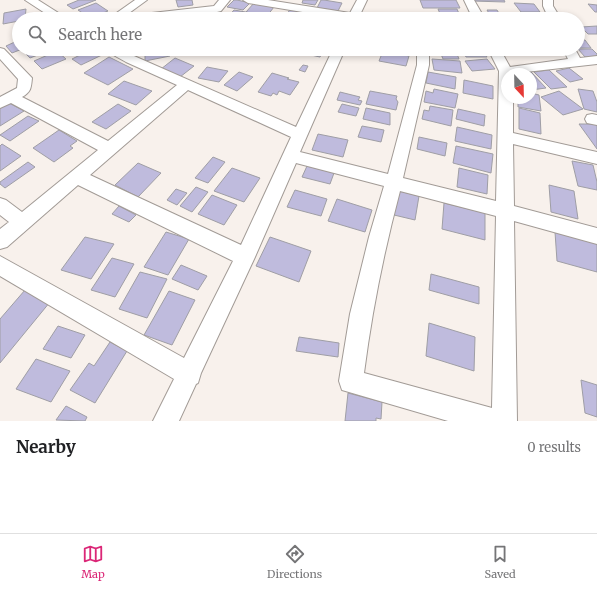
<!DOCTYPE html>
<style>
:root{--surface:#fff;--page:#f2f2f2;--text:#202124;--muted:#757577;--line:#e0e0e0;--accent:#db2777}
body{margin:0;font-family:Merriweather,serif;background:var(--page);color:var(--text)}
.compass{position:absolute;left:501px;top:68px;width:36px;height:36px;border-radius:50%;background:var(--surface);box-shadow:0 2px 6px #0003;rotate:158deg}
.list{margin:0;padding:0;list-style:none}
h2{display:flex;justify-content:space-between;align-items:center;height:52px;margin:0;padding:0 16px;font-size:17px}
h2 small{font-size:13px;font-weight:400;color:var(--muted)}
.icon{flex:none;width:22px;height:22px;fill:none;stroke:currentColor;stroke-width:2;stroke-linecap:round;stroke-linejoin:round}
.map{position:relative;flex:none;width:597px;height:421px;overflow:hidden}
.search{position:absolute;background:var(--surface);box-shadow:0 2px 6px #0003;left:12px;right:12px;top:12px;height:44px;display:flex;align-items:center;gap:10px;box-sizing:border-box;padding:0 14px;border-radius:22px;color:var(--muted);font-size:15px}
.sheet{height:112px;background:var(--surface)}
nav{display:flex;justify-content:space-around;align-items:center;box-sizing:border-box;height:56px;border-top:1px solid var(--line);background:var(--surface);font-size:11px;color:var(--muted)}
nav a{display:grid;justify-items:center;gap:2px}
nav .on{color:var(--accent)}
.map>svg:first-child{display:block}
.building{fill:#bfbbdd;stroke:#9f9ea5}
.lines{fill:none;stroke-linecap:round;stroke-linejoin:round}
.minor-casing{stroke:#a29b96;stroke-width:2}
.minor{fill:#fff;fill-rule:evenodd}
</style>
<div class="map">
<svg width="597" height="421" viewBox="0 0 597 421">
<rect width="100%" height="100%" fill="#f8f1ec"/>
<path class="building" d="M79 0H96L73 9 67 5Z
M176 0H192L193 5 178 7Z
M234 0H237L250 3 243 10 227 7Z
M303 0H318L315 5 302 3Z
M321 0H324L342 3 338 11 317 8Z
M420 0H456L460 8H423Z
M472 0H504L505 2 472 1Z
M96 3 108 11 90 18 78 10Z
M254 3 274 7 267 16 246 12Z
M514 3 534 4 540 12H521Z
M588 4 597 5V12H595Z
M291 8 313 12 309 19 285 17Z
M26 9 25 19H19V21L3 24 4 13Z
M438 9H457L460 16H441Z
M234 10 257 14 253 19 227 18Z
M487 10H497L500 15H490Z
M514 13 538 14 542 19H518Z
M316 14 338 18 313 19Z
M597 26V34H588L581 27Z
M19 40V49H22L12 53 6 46Z
M578 40H585L591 48H578Z
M35 49H53L30 58 25 53Z
M92 49H96L104 54 81 65 72 59Z
M162 49H168L170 56 145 61V52Z
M263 49H285L280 54 262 50Z
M294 49H324L320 57 293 51Z
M389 49H406L405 53 389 51Z
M439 49H455L459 59H443Z
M462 49H482L487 57H466Z
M505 49H528L531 54 509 55Z
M535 49H562L538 52Z
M578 49H592L597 54V56L585 57Z
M57 51 66 59 42 69 34 61Z
M383 51 409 56 406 66 379 61Z
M109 57 133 69 108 85 84 73Z
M175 58 194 66 180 77 161 69Z
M432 59 460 61 462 73 434 70Z
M487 59 495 69 472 71 465 61Z
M303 65 308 66 305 72 299 70Z
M207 67 228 71 219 82 198 78Z
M569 68 583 79 570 82 556 71Z
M549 70 567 87 551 89 534 72Z
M239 72 253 77 237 91 224 85Z
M428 72 456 77 455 89 426 83Z
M531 72 546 88 531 90V74H521Z
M272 73 289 78 287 79 299 82 290 95 279 91 277 95 273 93 271 96 258 92Z
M464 80 493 86V99L463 93Z
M124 81 152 91 136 105 108 94Z
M434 89 458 94 455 108 424 102 426 91 433 93Z
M578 89 593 91 597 102V112L584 109Z
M370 91 397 96 396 99 398 102 396 110 366 104Z
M559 91 583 109 563 115 541 97Z
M340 92 360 97 358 100 362 101 360 105 337 100Z
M531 93 539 95 541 111 518 107V98H531Z
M9 103 24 111 0 126V108Z
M118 104 131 111 106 129 92 122Z
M342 104 359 108 356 116 338 112Z
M430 106 453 110 451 126 422 119 424 110 429 111Z
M366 108 390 113V125L363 119Z
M519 108 540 113 541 134 519 129Z
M458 109 485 115 484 126 456 119Z
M28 116 39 121 10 141 0 135Z
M579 124H597V149Z
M362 126 384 130 381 142 358 137Z
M457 127 492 135 491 149 455 141Z
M59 130 77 141 70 146 73 148 54 162 33 148Z
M318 134 348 140 343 157 312 150Z
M419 137 447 143 445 156 417 149Z
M2 144 21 156 0 171V146Z
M456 146 493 154 491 173 453 163Z
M213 157 225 162 208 183 195 178Z
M572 161 593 165 597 182V190L578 186Z
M28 162 35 167 5 188 0 184V182Z
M138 163 161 173 138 197 115 185Z
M307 166 334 173 330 184 302 177Z
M232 168 260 178 244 202 214 191Z
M459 168 488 175 487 194 457 187Z
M549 185 574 191 578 219 551 212Z
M196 187 208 192 192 212 180 206Z
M176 189 187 193 177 205 167 200Z
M295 190 327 199 321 216 287 207Z
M399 191 419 196 415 220 394 215Z
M212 195 237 205 224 225 198 214Z
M337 199 372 210 365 232 328 221Z
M444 203 485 213V240L442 229Z
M119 206 136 215 129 222 112 214Z
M166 232 189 239 168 275 144 267Z
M555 232 597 243V272L557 261Z
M85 237 114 244 91 279 61 270Z
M270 237 311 251 299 282 256 266Z
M112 258 134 264 115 297 91 290Z
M181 265 207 276 198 290 172 279Z
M140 272 167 279 147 318 119 309Z
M431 274 479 287V304L429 290Z
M25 290 50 302 0 363V319Z
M169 291 195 300 172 345 144 335Z
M429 323 475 337 474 371 426 356Z
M58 326 85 335 71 358 43 349Z
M299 337 339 343 338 357 296 351Z
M110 342 127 351 95 403 70 390 89 363 94 366Z
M36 359 70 371 51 402 16 389Z
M581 380 597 385V417L585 413Z
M348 393 382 402 381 419 376 418V421H345Z
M66 406 87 417 85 421 56 420Z"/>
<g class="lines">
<defs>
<path id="minor" d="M25 0H38L68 19H54Z
M135 0H147L125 16 214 6 219 0H230L221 11 217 12 158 19H122L123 18 108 19Z
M243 0H268L350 13 357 0H367L358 19H345L248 3Z
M464 0H474L485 19H473Z
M543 0H553V6L561 19H549L543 6Z
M0 48 4 49 32 78C31 88 31 92 22 97L108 141 177 85 126 62 108 52 106 49H121L134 56 296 127 333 49H345L300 152 388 174 417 65V49H429V65L403 178 496 201 499 71 488 49H500L510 67 568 59 563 49H575L580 58 597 56V64L507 74V98H513V133L597 152V164L513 144 514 206 597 228V244L514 221 517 421H448L342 390 339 381 350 314 369 237 384 186 296 163 255 257 201 373 198 383 196 384 179 421H153L174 379 0 276V256L184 358 233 261 78 185 7 247 0 249V229L9 222 0 215V198L6 200 22 212 98 150 11 103 0 108V97L17 88 18 79 0 59ZM188 90 291 137 241 245 90 175ZM400 191 496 216 492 408 364 373C372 311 384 251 400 191Z
M592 114 597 115V125L587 123 585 119 587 115Z"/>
</defs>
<use href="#minor" class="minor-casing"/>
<use href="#minor" class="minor"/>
</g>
</svg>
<svg class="compass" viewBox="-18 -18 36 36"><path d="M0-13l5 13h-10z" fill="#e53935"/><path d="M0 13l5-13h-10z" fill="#757577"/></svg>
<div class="search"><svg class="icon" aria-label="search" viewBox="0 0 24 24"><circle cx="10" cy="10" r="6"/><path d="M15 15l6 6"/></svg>Search here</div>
</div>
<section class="sheet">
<h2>Nearby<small>0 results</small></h2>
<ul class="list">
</ul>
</section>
<nav>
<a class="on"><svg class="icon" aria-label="map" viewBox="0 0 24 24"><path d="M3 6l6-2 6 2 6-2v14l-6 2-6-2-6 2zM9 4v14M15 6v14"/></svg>Map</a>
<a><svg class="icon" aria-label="directions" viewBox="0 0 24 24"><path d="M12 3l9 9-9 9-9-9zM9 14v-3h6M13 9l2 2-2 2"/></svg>Directions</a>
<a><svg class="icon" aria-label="saved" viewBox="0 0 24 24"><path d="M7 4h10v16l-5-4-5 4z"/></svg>Saved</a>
</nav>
